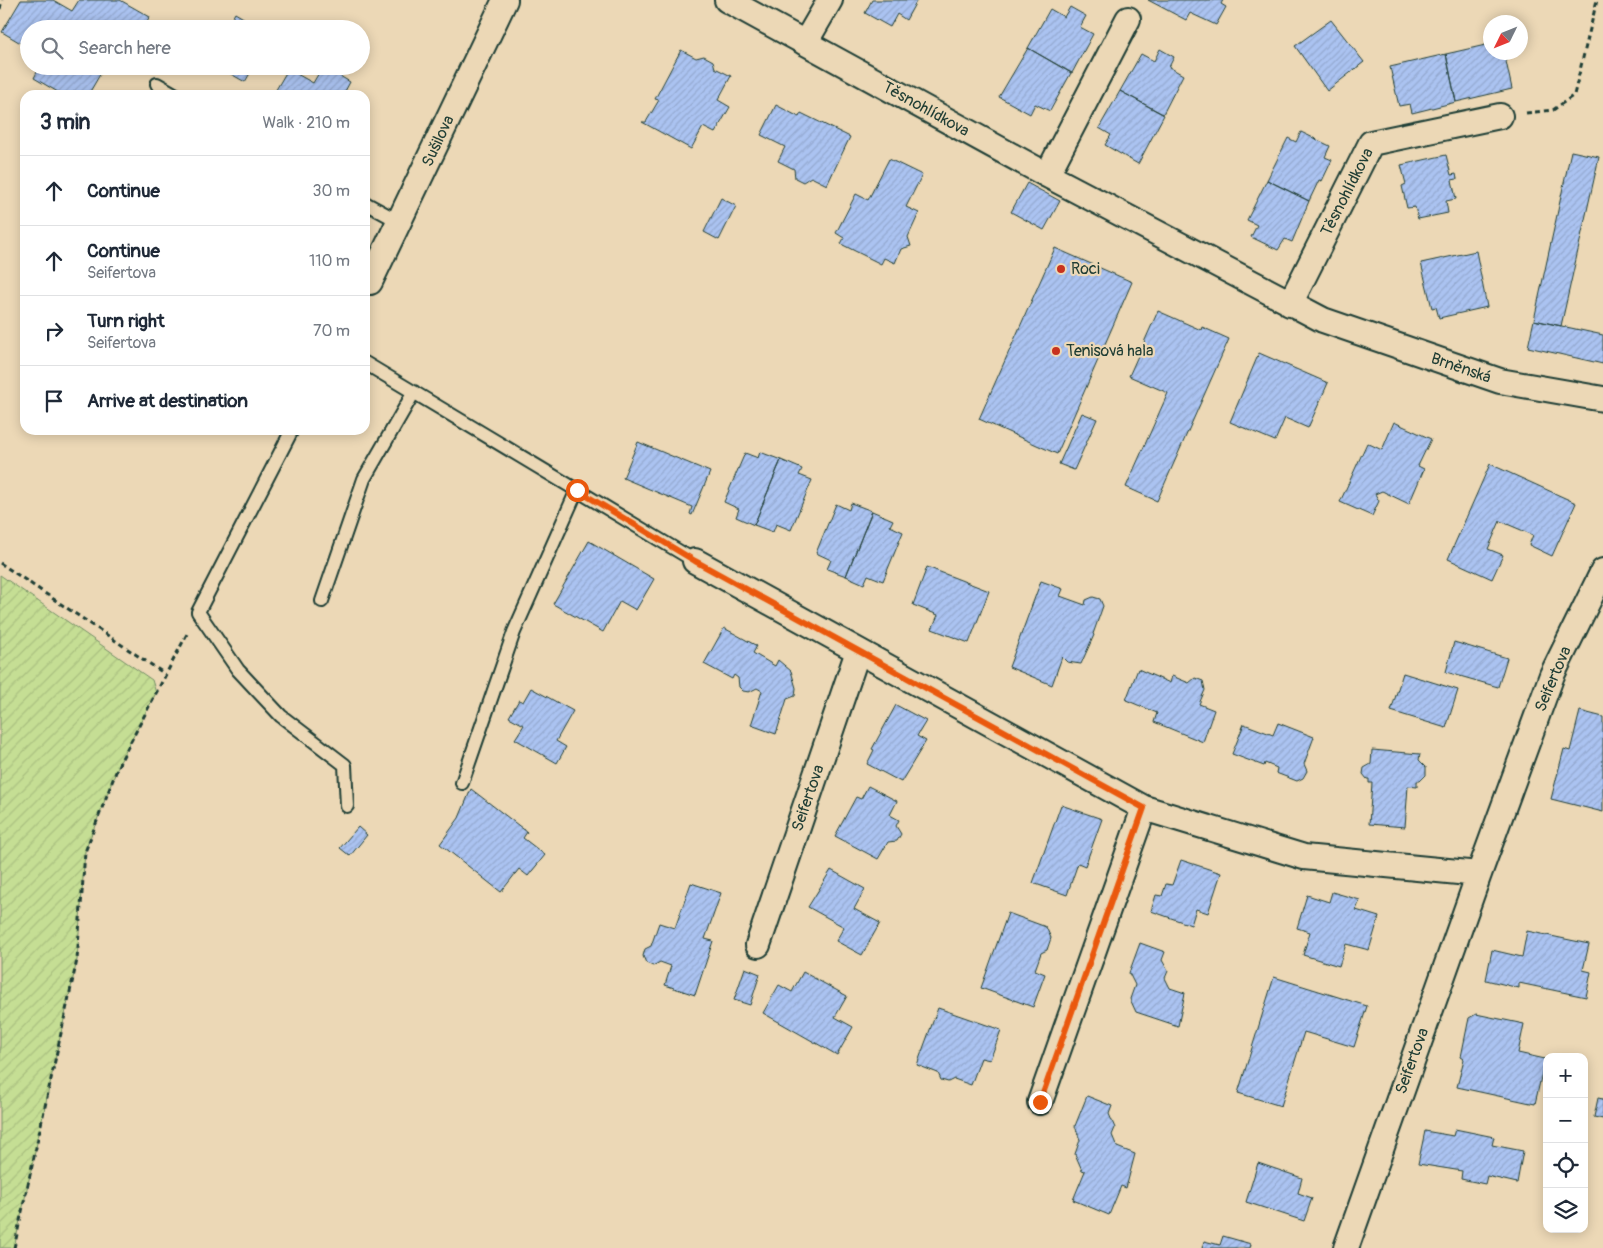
<!DOCTYPE html>
<meta charset="utf-8">
<style>
:root{--surface:#fff;--page:#f6f6f7;--text:#1f2937;--muted:#747a83;--line:#e0e1e3}
body{margin:0;font-family:Pangolin,sans-serif;background:var(--page);color:var(--text)}
.controls{position:absolute;right:15px;bottom:15px;display:grid;overflow:hidden;border-radius:10px;box-shadow:0 2px 12px #0003}
.controls button{width:45px;height:45px;display:grid;place-items:center;padding:0;border:0;border-bottom:1px solid var(--line);background:var(--surface);color:var(--text);font:25px sans-serif}
.compass{position:absolute;left:1483px;top:15px;width:45px;height:45px;border-radius:50%;background:var(--surface);box-shadow:0 2px 12px #0003;rotate:227deg}
.stop{position:absolute;width:15px;height:15px;margin:-11px;border:4px solid #ea580c;border-radius:50%;background:#fff}
.stop.end{background:#ea580c;border-color:#fff;box-shadow:0 1px 5px #0008}
.list{margin:0;padding:0;list-style:none}
h2{display:flex;justify-content:space-between;align-items:center;height:65px;margin:0;padding:0 20px;font-size:21px}
h2 small{font-size:16px;font-weight:400;color:var(--muted)}
.list li{display:grid;grid-template-columns:32px 1fr auto;gap:15px;align-items:center;box-sizing:border-box;height:70px;padding:0 20px;border-top:1px solid var(--line)}
.list b{display:block;font-size:19px;white-space:nowrap}
.list p{margin:0;font-size:16px;white-space:nowrap;color:var(--muted)}
.list em{font-size:16px;font-style:normal;color:var(--muted)}
.icon{flex:none;width:28px;height:28px;fill:none;stroke:currentColor;stroke-width:2;stroke-linecap:round;stroke-linejoin:round}
.map{position:relative;flex:none;width:1603px;height:1248px;overflow:hidden}
.search{position:absolute;background:var(--surface);box-shadow:0 2px 12px #0003;left:20px;top:20px;width:350px;height:55px;display:flex;align-items:center;gap:12px;box-sizing:border-box;padding:0 18px;border-radius:28px;color:var(--muted);font-size:19px}
.panel{position:absolute;background:var(--surface);box-shadow:0 2px 12px #0003;left:20px;top:90px;width:350px;height:345px;border-radius:15px}
.map>svg:first-child{display:block}
.garden{fill:url(#garden-furrows);stroke:#728e64}
.building{fill:url(#building-hatch);stroke:#1f3d34}
.lines{fill:none;stroke-linecap:round;stroke-linejoin:round}
.service-casing{stroke:#1f3d34;stroke-width:16}
.minor-casing{stroke:#1f3d34;stroke-width:28}
.path{stroke:#1f3d34;stroke-width:3;stroke-dasharray:5 4;stroke-linecap:butt}
.service{stroke:#ecd8b6;stroke-width:12}
.minor{stroke:#ecd8b6;stroke-width:24}
.route{stroke:#ea580c;stroke-width:6}
.poi-dot{fill:#c8321e;stroke:#ecd8b6;stroke-width:2}
.labels{text-anchor:middle;dominant-baseline:central;stroke-width:4.5;stroke-linejoin:round;paint-order:stroke}
.street-label{font-size:16px;fill:#1f3d34;stroke:#ecd8b6}
.poi-label{font-size:16px;fill:#1f3d34;stroke:#ecd8b6;text-anchor:start}
</style>
<div class="map">
<svg width="1603" height="1248" viewBox="0 0 1603 1248">
<defs>
<pattern id="garden-furrows" width="10" height="10" patternUnits="userSpaceOnUse" patternTransform="scale(1.25)"><rect width="10" height="10" fill="#c5de94"/><path d="M-1 1l2-2M0 10L10 0M9 11l2-2" fill="none" stroke="#a9bf80"/></pattern>
<pattern id="building-hatch" width="6" height="6" patternUnits="userSpaceOnUse" patternTransform="scale(1.25)"><rect width="6" height="6" fill="#abc3f1"/><path d="M-1 1l2-2M0 6l6-6M5 7l2-2" fill="none" stroke="#93a8cf"/></pattern>
</defs>
<rect width="100%" height="100%" fill="#ecd8b6"/>
<filter id="ink" filterUnits="userSpaceOnUse"><feTurbulence type="fractalNoise" baseFrequency=".02" numOctaves="2"/><feDisplacementMap in="SourceGraphic" scale="10" xChannelSelector="R" yChannelSelector="G"/><feConvolveMatrix kernelMatrix="1 2 1 2 8 2 1 2 1" color-interpolation-filters="sRGB"/></filter>
<g filter="url(#ink)">
<path class="garden" d="M0 575 152 680 156 693 119 764 85 851 77 960 14 1248H0Z"/>
<path class="building" d="M21 0H53L72 11 79 0H120L150 17 143 29H29V48L2 32Z
M872 0H917L906 20 897 14 890 27 865 13Z
M1148 0H1223L1221 4 1226 7 1216 25 1190 13 1186 20Z
M1070 7 1086 16 1080 27 1093 34 1072 73 1028 48 1050 9 1064 17Z
M235 13 262 29H226Z
M1331 20 1364 62 1327 91 1295 46Z
M1490 44V52H1504L1512 89 1456 102 1446 54Z
M1028 48 1071 73 1050 111 1035 104 1030 114 999 97Z
M1160 49 1174 57 1169 67 1183 75 1163 114 1120 91 1141 54 1154 61Z
M681 50 696 58 704 56 713 61 715 68 731 76 718 100 730 107 715 133 703 127 691 149 642 122H646L659 100 655 99Z
M1446 54 1456 102 1412 113 1410 104 1399 106 1390 67Z
M40 66H105L88 95H63L34 78Z
M217 66H254L245 82Z
M323 66 350 82 343 95H273L288 69 313 83Z
M1120 91 1164 115 1138 164 1105 145 1111 135 1099 128Z
M776 105 799 117 801 113 850 137 827 185 811 177 803 182 795 178 794 169 778 161 785 147 761 135Z
M1301 132 1330 146 1325 157 1332 160 1322 181 1319 180 1309 201 1267 180 1288 138 1296 142Z
M1571 151 1599 157 1561 326 1534 320Z
M1446 155 1451 175 1456 174 1457 179 1452 180 1456 199 1446 201 1448 213 1418 219 1415 207 1407 208 1402 186 1406 184 1401 165Z
M889 159 922 175 906 207 919 213 908 237 911 246 901 249 895 263 884 258 881 264 841 244 844 238 836 233 856 194 868 200Z
M1267 180 1309 201 1292 242 1285 239 1278 250 1251 237 1257 225 1247 220Z
M1027 183 1060 201 1044 230 1011 212Z
M721 198 736 206 719 240 704 232Z
M1055 248 1132 282 1057 454 979 419Z
M1476 251 1487 307 1439 318 1436 307 1432 308 1421 263Z
M1158 311 1201 330 1202 327 1229 339 1157 501 1126 487 1168 393 1129 376Z
M1534 320 1603 335V364L1528 347Z
M1259 353 1328 383 1308 428 1285 418 1275 441 1230 422Z
M1082 413 1097 419 1074 470 1059 464Z
M1394 422 1431 439 1418 466 1424 469 1409 504 1382 491 1375 494 1379 501 1372 516 1340 502 1367 443 1382 450Z
M638 442 710 472 692 515 690 514 692 507 623 478Z
M760 452 781 460 754 525 736 517 739 509 724 502 745 453 758 458Z
M781 460 802 469 799 475 812 480 791 530 776 524 773 532 754 525Z
M1490 464 1576 503 1552 556 1529 545 1533 535 1500 521 1488 549 1503 555 1492 579 1448 559Z
M851 503 872 511 846 576 827 569 831 560 816 553 836 504 849 510Z
M872 511 893 520 890 526 903 532 883 581 868 575 864 584 846 576Z
M589 541 654 579 636 610 620 601 603 632 553 604Z
M927 567 989 591 969 643 932 629 938 615 913 605Z
M1041 581 1063 589 1060 596 1085 605 1086 600 1093 597 1100 599 1103 606 1093 634 1094 635 1081 664 1067 662 1062 657 1052 685 1009 667Z
M724 628 757 646 753 653 775 666 778 660 791 671 796 688 795 696 787 699 776 734 751 725 762 691 757 688 749 692 743 691 739 687 738 678 734 675 732 679 704 664Z
M1454 642 1507 658 1498 687 1446 672Z
M1138 669 1170 683 1172 676 1189 683 1195 678 1203 681 1205 690 1199 704 1214 710 1203 742 1154 722 1157 713 1126 700Z
M1403 673 1458 690 1446 728 1391 711Z
M531 688 573 711 556 741 566 747 557 763 515 739 524 725 509 717 519 700 523 702Z
M896 705 926 721 917 736 926 741 901 782 867 764 874 750 872 749Z
M1580 711 1603 717V812L1551 799 1564 749 1570 751Z
M1278 723 1314 737 1304 764 1307 771 1303 778 1297 781 1276 773 1277 768 1265 763 1264 766 1232 754 1244 724 1273 735Z
M1372 750 1420 754 1419 760 1426 767V775L1420 781H1417V787L1408 786 1405 827 1369 824 1372 783H1369V779H1367L1363 774 1364 768 1371 764Z
M868 786 897 801 890 815 899 820 896 826 901 834 897 841 888 842 878 859 835 836 856 797 861 799Z
M471 789 527 832 523 838 545 855 528 876 519 869 501 892 440 844 459 818Z
M1061 805 1102 819 1085 866 1078 863 1067 895 1033 883Z
M358 827 367 835 350 856 340 848Z
M1181 860 1221 873 1208 913 1196 909 1191 925 1151 911 1156 895 1162 896 1166 884 1172 885Z
M831 870 865 889 854 909 880 923 862 955 836 941 844 927 808 907Z
M691 883 721 893 705 939 713 941 695 995 665 985 671 966 660 962 653 966 646 963 643 956 645 949 651 946 659 923 675 928Z
M1332 892 1360 900 1356 910 1379 917 1369 950 1346 944 1339 966 1303 955 1310 932 1297 928 1307 895 1329 902Z
M1008 913 1046 927 1051 938 1047 950 1041 953 1035 970 1045 974 1033 1007 981 988Z
M1527 931 1589 944 1583 970 1591 972 1586 997 1519 983V988L1486 980 1492 950 1522 957Z
M1140 943 1165 952 1162 960 1168 971 1165 978 1170 988 1185 993 1178 1026 1136 1012 1130 999 1135 985 1129 973Z
M745 968 760 974 750 1005 734 1000Z
M803 972 847 996 835 1017 853 1027 837 1055 763 1013 779 985 792 992Z
M1274 977 1367 1006 1354 1047 1304 1032 1281 1106 1238 1093Z
M938 1008 1001 1030 990 1060 981 1058 971 1085 954 1079 948 1082 941 1080 938 1073 917 1065Z
M1476 1014 1524 1024 1518 1053 1545 1059 1535 1104 1457 1087 1464 1059 1461 1057 1469 1018Z
M1087 1096 1112 1106 1109 1114 1115 1128 1112 1135 1117 1147 1135 1154 1126 1188 1121 1186 1109 1215 1073 1200 1085 1171 1082 1170 1075 1154 1080 1140 1075 1126Z
M1598 1098 1603 1099V1119L1594 1117Z
M1455 1129 1494 1137 1492 1145 1523 1151 1517 1183 1487 1176 1485 1184 1461 1179 1462 1171 1418 1164 1425 1131 1453 1136Z
M1258 1163 1302 1178 1298 1193 1312 1198 1304 1221 1246 1202Z
M1223 1236 1251 1244 1250 1248H1202L1204 1241 1220 1245Z"/>
<g class="lines">
<defs>
<path id="service" d="M157 84 176 95
M365 203 400 222
M365 363 695 561
M292 430 198 612 238 670 281 716 345 765 347 806
M322 601 364 479 414 392
M462 783 514 632 577 490"/>
<path id="minor" d="M727 0 1047 175 1323 320 1500 381 1603 399
M805 43 830 0
M1047 175 1128 19
M370 282 505 0
M1290 304 1371 143 1500 116
M695 561 1144 808 1304 857 1479 874
M758 945 858 651
M1040 1102 1144 808
M1346 1248 1479 874 1552 675 1603 571"/>
</defs>
<use href="#service" class="service-casing"/>
<use href="#minor" class="minor-casing"/>
<path class="path" d="M0 9 2 0
M1526 113 1553 110 1574 95 1597 0
M0 563 165 674
M14 1248 77 960 85 852 119 764 187 634"/>
<use href="#service" class="service"/>
<use href="#minor" class="minor"/>
</g>
</g>
<g class="lines" filter="url(#ink)">
<path class="route" d="M577 490 695 561 1144 808 1040 1102"/>
</g>
<g class="poi-dot">
<circle cx="1061" cy="269" r="5"/>
<circle cx="1056" cy="351" r="5"/>
</g>
<g class="labels">
<g class="street-label">
<text transform="translate(926 109) rotate(29)">Těsnohlídkova</text>
<text transform="translate(438 141) rotate(-65)">Sušilova</text>
<text transform="translate(1347 192) rotate(-63)">Těsnohlídkova</text>
<text transform="translate(1461 368) rotate(19)">Brněnská</text>
<text transform="translate(1553 679) rotate(-67)">Seifertova</text>
<text transform="translate(808 798) rotate(-71)">Seifertova</text>
<text transform="translate(1412 1061) rotate(-70)">Seifertova</text>
</g>
<g class="poi-label">
<text x="1071" y="269">Roci</text>
<text x="1066" y="351">Tenisová hala</text>
</g>
</g>
</svg>
<div class="controls">
<button>+</button>
<button>−</button>
<button><svg class="icon" aria-label="locate" viewBox="0 0 24 24"><circle cx="12" cy="12" r="6"/><path d="M12 2v4M12 18v4M2 12h4M18 12h4"/></svg></button>
<button><svg class="icon" aria-label="layers" viewBox="0 0 24 24"><path d="M12 4l9 5-9 5-9-5zM3 14l9 5 9-5"/></svg></button>
</div>
<svg class="compass" viewBox="-18 -18 36 36"><path d="M0-13l5 13h-10z" fill="#e53935"/><path d="M0 13l5-13h-10z" fill="#747a83"/></svg>
<div class="stop" style="left:577px;top:490px"></div>
<div class="stop end" style="left:1040px;top:1102px"></div>
<div class="search"><svg class="icon" aria-label="search" viewBox="0 0 24 24"><circle cx="10" cy="10" r="6"/><path d="M15 15l6 6"/></svg>Search here</div>
<section class="panel">
<h2>3 min<small>Walk · 210 m</small></h2>
<ul class="list">
<li><svg class="icon" aria-label="ahead" viewBox="0 0 24 24"><path d="M12 20V5M6 11l6-6 6 6"/></svg><div><b>Continue</b></div><em>30 m</em></li>
<li><svg class="icon" aria-label="ahead" viewBox="0 0 24 24"><path d="M12 20V5M6 11l6-6 6 6"/></svg><div><b>Continue</b><p>Seifertova</p></div><em>110 m</em></li>
<li><svg class="icon" aria-label="right" viewBox="0 0 24 24"><path d="M7 20v-9h11M14 6l5 5-5 5"/></svg><div><b>Turn right</b><p>Seifertova</p></div><em>70 m</em></li>
<li><svg class="icon" aria-label="arrive" viewBox="0 0 24 24"><path d="M6 21V4h12l-3 4 3 4H6"/></svg><div><b>Arrive at destination</b></div></li>
</ul>
</section>
</div>
